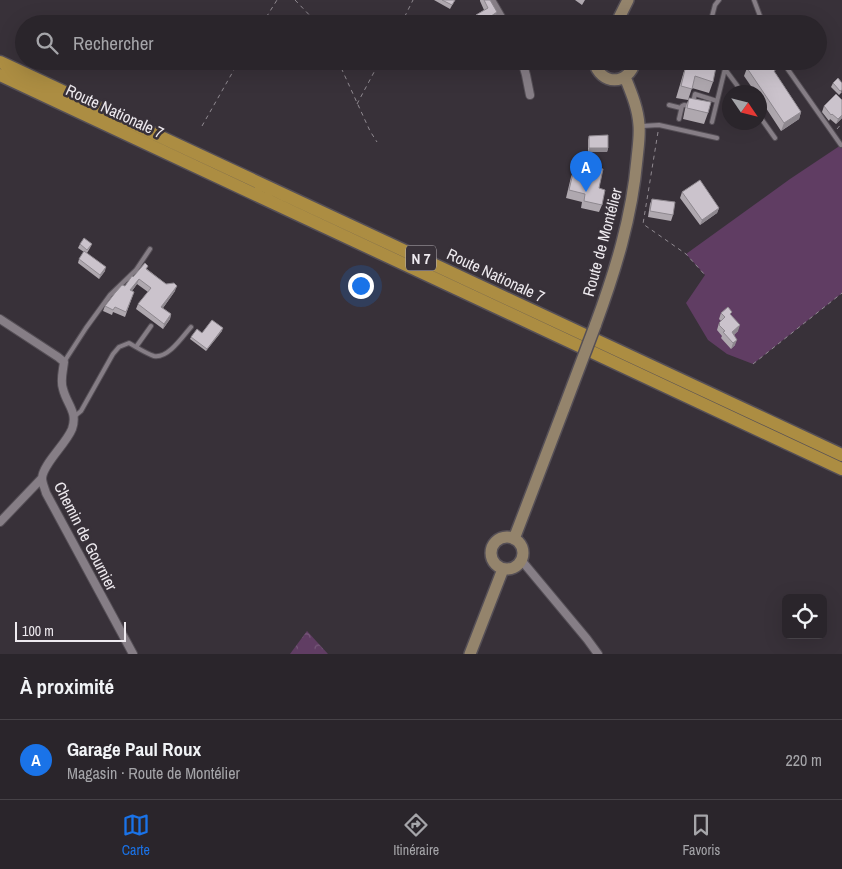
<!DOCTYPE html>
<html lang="fr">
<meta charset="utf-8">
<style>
:root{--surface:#2a252b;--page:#363137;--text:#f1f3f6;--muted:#a5a5a9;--line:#464247;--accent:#1a73e8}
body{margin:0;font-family:"Archivo Narrow",sans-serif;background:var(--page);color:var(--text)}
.controls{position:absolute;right:15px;bottom:15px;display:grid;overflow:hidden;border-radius:8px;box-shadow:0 5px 20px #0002}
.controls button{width:45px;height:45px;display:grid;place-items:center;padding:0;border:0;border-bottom:1px solid var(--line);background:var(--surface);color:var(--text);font:25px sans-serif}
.compass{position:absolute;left:722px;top:85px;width:45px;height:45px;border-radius:50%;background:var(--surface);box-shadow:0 5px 20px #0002;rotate:125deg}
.scale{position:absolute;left:15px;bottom:12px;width:111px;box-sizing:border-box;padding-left:5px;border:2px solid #eeeaef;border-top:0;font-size:14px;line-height:18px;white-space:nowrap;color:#eeeaef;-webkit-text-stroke:4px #383139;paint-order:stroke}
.you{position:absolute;left:360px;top:285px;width:18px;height:18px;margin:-12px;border:4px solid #fff;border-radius:50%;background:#1a73e8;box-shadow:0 0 0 8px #1a73e833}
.badge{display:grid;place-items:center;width:32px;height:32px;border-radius:50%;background:var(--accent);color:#fff;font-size:16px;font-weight:700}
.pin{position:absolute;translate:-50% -41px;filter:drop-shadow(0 1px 2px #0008)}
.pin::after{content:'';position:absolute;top:26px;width:18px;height:15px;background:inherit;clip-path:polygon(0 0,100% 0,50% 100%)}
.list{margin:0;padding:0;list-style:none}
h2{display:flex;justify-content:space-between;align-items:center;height:65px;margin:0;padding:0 20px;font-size:21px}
h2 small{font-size:16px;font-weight:400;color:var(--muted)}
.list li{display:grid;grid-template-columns:32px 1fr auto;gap:15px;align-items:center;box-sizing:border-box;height:80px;padding:0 20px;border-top:1px solid var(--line)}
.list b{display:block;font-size:19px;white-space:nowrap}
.list p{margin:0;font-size:16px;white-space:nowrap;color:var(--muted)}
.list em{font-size:16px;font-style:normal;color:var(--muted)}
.icon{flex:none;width:28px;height:28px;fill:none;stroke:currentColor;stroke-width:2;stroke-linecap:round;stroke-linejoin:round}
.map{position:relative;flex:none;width:842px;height:654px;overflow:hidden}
.search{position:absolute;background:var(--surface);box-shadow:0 5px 20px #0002;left:15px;right:15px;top:15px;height:55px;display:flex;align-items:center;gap:12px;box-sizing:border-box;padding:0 18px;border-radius:28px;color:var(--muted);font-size:19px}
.sheet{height:145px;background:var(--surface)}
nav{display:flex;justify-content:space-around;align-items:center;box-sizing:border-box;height:70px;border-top:1px solid var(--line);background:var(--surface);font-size:14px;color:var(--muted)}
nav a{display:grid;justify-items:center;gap:2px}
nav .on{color:var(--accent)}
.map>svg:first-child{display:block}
.green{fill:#603d63}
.forest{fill:url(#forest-crowns)}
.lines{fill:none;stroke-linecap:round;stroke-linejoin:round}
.service-casing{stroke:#554f56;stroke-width:6}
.minor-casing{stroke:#554f56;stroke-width:10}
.secondary-casing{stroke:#554f56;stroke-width:14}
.trunk-casing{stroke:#554f56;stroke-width:15}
.path{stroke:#908a91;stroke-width:1;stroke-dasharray:4 4;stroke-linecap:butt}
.service{stroke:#867e86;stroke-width:4}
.minor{stroke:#867e86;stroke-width:8}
.secondary{stroke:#94846c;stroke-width:11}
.trunk{stroke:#ac8d42;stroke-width:12}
.secondary-bridge-casing{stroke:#554f56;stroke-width:14;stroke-linecap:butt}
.secondary-bridge{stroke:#94846c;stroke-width:11}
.wall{fill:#afa8af}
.shaded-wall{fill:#8e888f}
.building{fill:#cbc3cc;stroke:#8e888f}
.labels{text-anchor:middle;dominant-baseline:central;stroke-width:5;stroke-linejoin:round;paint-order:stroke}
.shield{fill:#383139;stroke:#b7b2b8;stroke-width:1}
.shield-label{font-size:15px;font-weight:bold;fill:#eeeaef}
.street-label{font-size:16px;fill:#eeeaef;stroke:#383139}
</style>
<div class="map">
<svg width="842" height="654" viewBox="0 0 842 654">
<defs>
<pattern id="forest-crowns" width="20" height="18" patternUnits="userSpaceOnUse" patternTransform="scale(1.25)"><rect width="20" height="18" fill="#603d63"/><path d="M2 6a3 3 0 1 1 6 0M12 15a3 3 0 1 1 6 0" fill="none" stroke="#77597a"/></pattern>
</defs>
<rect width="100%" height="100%" fill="#383139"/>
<path class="green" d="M841 145 842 146V293L753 364 727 354 708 340 686 303 705 275 686 254 790 179Z"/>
<path class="forest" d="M307 631 328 654H290Z"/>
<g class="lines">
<defs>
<path id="service" d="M754 0 763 24
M710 24 715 5 719 0
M719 61 742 92
M782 61 841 145
M669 105 681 108
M760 117 775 138
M679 119 682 106 684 105 692 106 695 94 717 101
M712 122 725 69
M642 126 659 125 717 138
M136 347 151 326
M64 362 86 328 110 295 136 270 150 249
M75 416 81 411 113 354 119 347 129 343C136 347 147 354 154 356 168 359 183 336 191 327"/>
<path id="minor" d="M491 0 505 24
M522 61 526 75 530 95
M0 319 58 357 64 362C63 371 60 381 63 389 67 405 78 412 72 429 66 444 43 464 42 478 42 483 45 489 46 493L133 654
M0 522 42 478
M522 561 587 639 598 654"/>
<path id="secondary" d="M616 24 628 0
M594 61C600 86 629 86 635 61
M595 326C615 272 632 217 637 159 638 148 640 136 639 125 638 108 631 92 625 77
M491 553a16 16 0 1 1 32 0a16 16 0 1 1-32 0Z
M514 539 564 408
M470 654 503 569"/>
<path id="trunk" d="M0 62 842 455
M0 75 842 469"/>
</defs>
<use href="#service" class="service-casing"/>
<use href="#minor" class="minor-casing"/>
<use href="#secondary" class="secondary-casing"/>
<use href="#trunk" class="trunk-casing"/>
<path class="path" d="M295 0 318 24
M262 24 277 0
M401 24 413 0
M338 61 370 131 377 142
M357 104 380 61
M202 126 239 61
M837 129 842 123
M658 132 643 224 686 254 705 275
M753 364 842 293"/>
<use href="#service" class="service"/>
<use href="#minor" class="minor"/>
<use href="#secondary" class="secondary"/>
<use href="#trunk" class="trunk"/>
<defs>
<path id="secondary-bridge" d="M564 408 595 326"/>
</defs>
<use href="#secondary-bridge" class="secondary-bridge-casing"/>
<use href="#secondary-bridge" class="secondary-bridge"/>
</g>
<path class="wall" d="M434 0H455L450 9Z
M480 0H490L495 18 487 24H476L474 21 476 15 484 10 480 1Z
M575 0H585L582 5Z
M687 61H714L713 82 709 93 692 88 688 100 676 98Z
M747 68 776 74 801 112 799 119 781 131 760 99V92H755L744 76Z
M833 83 842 92 839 95 831 87Z
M689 98 708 113 704 124 683 119 685 109Z
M824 106 842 118 836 124 830 119 829 121 822 112Z
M589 136 608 148 607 152H588V140Z
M586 165 599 188 602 205 599 212 581 208 582 202 566 198 571 177 574 169 584 171Z
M682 192 719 208 717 213 700 225 680 198Z
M652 199 673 215 671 221 648 217 650 204Z
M80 244H92L90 248 87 253 105 271 99 279 78 263 79 259 84 252 78 248Z
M147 269 175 291 163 308 171 314 170 319 163 329 136 309 138 304 148 292 137 284 132 291 134 292 125 317 113 312 112 315 103 311 105 306 125 286Z
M721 313 731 315 738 331 734 335 735 345 731 349 721 338 722 336 717 330 719 323 721 321 719 319Z
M222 331 206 351 190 339 191 337 202 333Z"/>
<path class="shaded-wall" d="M497 12 495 18 487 24H481Z
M801 112 799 119 781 131 784 123Z
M842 115V118L836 124 838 119Z
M589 148H608L607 152H588Z
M719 208 717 213 700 225 702 220Z
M106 267 105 271 99 279 100 275Z
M139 279 137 284 129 295 130 290Z
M177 286 175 291 160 312 161 307Z
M171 314 170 319 163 329 164 324Z
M740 325 738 331 730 338 732 332Z
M223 328 222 331 206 351 207 349Z
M737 340 735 345 731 349 733 343Z"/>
<path class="building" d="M442 0H455L452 5Z
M484 0H490L497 12 481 23 476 15 488 8Z
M687 61H714L716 67 713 82 695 76 692 89 681 86Z
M757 61H767L770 65 774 62 778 68 774 71 801 112 784 123 747 68Z
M838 78 842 83V90L840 91 833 83Z
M836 94 842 100V115L838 119 832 114 831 115 824 106Z
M689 98 711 102 708 113 687 108Z
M608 135V148H589V136Z
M586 165 603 169 599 188 605 190 602 205 584 201 585 194 569 190 574 169 584 171Z
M700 180 719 208 702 220 682 192Z
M652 199 675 202 673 215 650 211Z
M84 238 92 244 87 250 80 244Z
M84 251 106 267 100 275 79 259Z
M145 263 148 266 146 269 166 284 174 283 177 286 161 307 171 314 164 324 138 304 151 288 139 279 130 290 134 292 126 312 115 307 113 310 105 306 115 293 122 285 125 286 132 276 133 277Z
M728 307 732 312 730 314 740 325 732 332 737 340 733 343 723 332 725 331 719 325 720 324 719 323 725 317 721 313Z
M212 320 223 328 207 349 191 337 197 329 202 333Z"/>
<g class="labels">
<rect class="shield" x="406" y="245.5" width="30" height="25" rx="4"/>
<g class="shield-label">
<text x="421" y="258">N 7</text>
</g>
<g class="street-label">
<text transform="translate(115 111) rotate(25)">Route Nationale 7</text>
<text transform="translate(602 242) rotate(-75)">Route de Montélier</text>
<text transform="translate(496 275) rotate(25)">Route Nationale 7</text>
<text transform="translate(86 536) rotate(63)">Chemin de Gournier</text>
</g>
</g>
</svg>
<div class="controls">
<button><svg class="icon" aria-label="locate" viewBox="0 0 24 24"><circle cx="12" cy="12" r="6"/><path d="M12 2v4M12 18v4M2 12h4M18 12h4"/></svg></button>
</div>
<svg class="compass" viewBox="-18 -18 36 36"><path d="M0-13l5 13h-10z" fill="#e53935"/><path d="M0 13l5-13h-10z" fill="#a5a5a9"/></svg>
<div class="scale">100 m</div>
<div class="you"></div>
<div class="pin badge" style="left:586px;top:192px">A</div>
<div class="search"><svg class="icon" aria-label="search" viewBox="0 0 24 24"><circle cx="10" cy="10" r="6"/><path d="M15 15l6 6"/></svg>Rechercher</div>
</div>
<section class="sheet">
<h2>À proximité<small></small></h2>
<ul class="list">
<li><span class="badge">A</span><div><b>Garage Paul Roux</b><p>Magasin · Route de Montélier</p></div><em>220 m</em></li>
</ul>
</section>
<nav>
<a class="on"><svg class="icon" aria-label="map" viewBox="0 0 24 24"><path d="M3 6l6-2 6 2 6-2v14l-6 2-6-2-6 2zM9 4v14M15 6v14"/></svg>Carte</a>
<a><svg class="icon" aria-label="directions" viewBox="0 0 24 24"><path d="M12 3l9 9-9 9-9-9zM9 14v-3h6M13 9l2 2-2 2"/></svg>Itinéraire</a>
<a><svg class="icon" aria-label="saved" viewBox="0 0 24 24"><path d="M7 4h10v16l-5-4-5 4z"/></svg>Favoris</a>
</nav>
